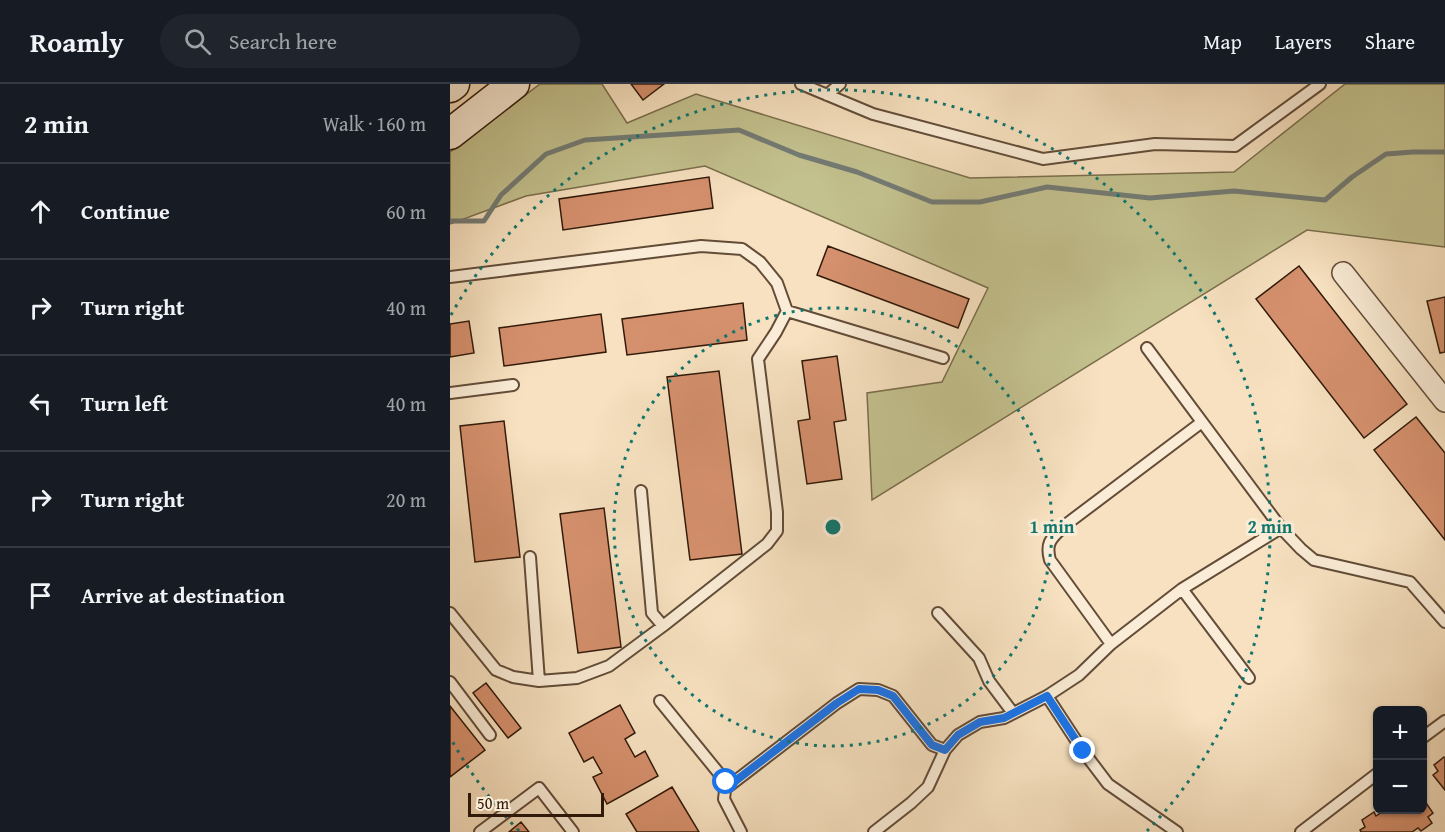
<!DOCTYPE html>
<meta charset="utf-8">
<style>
:root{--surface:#171b24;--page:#20242c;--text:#f1f3f6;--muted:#9ea1a6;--line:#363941}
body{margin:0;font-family:"Gentium Book Plus",serif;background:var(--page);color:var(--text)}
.controls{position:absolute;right:18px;bottom:18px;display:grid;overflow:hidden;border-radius:9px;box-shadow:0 2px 4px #0004}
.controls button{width:54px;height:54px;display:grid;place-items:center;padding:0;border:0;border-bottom:2px solid var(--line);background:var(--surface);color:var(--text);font:30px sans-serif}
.scale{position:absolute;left:18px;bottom:15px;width:136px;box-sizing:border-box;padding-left:6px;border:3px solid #311a0a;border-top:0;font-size:16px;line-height:21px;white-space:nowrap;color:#311a0a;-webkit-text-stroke:4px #faecd6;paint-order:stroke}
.stop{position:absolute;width:18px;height:18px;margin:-14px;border:4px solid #1a73e8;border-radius:50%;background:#fff}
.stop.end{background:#1a73e8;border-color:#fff;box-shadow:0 2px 6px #0008}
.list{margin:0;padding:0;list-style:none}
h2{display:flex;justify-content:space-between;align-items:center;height:78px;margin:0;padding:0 24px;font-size:26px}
h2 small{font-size:20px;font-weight:400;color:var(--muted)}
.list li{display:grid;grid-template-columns:39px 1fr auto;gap:18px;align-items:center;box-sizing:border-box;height:96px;padding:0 24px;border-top:2px solid var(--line)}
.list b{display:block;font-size:22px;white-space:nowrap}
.list em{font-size:20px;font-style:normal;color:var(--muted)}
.icon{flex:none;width:33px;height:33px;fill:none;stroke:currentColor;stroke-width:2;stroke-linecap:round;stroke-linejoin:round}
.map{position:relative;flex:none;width:995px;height:748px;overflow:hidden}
header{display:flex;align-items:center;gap:36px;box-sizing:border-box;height:84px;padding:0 30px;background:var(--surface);border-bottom:2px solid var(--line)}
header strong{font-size:28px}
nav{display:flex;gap:33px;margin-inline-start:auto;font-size:21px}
.search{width:420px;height:54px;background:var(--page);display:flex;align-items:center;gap:15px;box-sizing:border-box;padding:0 21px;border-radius:33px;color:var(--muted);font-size:22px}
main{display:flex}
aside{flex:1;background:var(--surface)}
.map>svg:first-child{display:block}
.green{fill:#c3c18e;stroke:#7a6e4c;stroke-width:1.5}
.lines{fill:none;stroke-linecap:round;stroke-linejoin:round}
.stream{stroke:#737b74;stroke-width:5}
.building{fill:#d5906d;stroke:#311a0a;stroke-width:1.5}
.lane-casing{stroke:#624c38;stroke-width:14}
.street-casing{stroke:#624c38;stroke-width:24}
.secondary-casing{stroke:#311a0a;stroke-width:33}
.lane{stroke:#faecd6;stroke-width:10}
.street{stroke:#faecd6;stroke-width:21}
.secondary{stroke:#faecd6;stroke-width:30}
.route{stroke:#1a73e8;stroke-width:8}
.ring{fill:none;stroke:#0f766e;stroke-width:3;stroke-dasharray:3 6}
.centre{fill:#0f766e;stroke:#faecd6;stroke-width:3}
.ring-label{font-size:18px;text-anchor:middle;font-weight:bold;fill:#0f766e;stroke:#faecd6;stroke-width:6;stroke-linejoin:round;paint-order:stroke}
</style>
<header>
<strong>Roamly</strong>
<div class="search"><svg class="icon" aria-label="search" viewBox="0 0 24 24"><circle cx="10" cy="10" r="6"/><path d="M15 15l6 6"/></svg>Search here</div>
<nav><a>Map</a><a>Layers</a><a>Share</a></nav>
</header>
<main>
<aside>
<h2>2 min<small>Walk · 160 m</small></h2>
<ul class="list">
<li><svg class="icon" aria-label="ahead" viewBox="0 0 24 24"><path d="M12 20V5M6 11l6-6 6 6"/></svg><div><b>Continue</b></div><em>60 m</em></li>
<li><svg class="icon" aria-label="right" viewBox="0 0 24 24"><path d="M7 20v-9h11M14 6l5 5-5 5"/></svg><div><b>Turn right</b></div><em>40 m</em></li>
<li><svg class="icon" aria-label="left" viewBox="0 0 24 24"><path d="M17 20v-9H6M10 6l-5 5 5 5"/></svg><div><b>Turn left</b></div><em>40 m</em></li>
<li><svg class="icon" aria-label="right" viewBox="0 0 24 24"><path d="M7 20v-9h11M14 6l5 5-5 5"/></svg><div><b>Turn right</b></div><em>20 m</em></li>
<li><svg class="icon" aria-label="arrive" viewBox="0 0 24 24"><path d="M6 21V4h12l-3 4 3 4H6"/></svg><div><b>Arrive at destination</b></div></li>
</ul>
</aside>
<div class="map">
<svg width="995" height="748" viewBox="0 0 995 748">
<rect width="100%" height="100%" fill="#f7e1c0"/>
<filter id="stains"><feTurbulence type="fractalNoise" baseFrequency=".00333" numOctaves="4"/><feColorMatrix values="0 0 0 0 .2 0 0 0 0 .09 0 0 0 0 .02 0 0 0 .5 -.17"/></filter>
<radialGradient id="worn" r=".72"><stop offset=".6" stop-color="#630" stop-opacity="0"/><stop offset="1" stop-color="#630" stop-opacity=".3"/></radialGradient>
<path class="green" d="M90 0H152L177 39 246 10 520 94 784 88 895 0H995V163L857 146 422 416 417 309 492 298 538 204 255 82 76 112 0 140V68Z"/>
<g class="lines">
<path class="stream" d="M0 137H34L51 111 96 70 135 56 289 46 349 71 407 88 482 118H530L597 103 700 114 784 107 875 116 902 93 936 70 963 68H995"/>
</g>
<path class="building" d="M181 0H214L193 16Z
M259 93 263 124 113 146 109 115Z
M378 162 519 215 508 244 367 191Z
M849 182 957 320 914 354 806 215Z
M995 213V268L990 269 977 217Z
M293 219 297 256 177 271 172 235Z
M151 230 156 268 54 282 49 244Z
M19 237 24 269 0 273V240Z
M387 272 396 336 384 338 392 395 357 400 348 337 360 335 352 277Z
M269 287 292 470 240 476 217 293Z
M966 333 995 369V456L924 366Z
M54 337 70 473 25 478 10 342Z
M154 424 171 563 128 569 110 430Z
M36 599 71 644 58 654 23 609Z
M170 621 185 649 175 655 185 673 195 667 208 692 157 720 143 693 152 689 143 673 134 678 119 649Z
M0 622 35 666 0 693Z
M994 673 995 674V706L983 691 988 687 984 681Z
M222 703 249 748H187L176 730Z
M972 713 983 729 978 733 982 739 971 747 968 744 962 748H911L910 746 915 743 912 736 924 728 926 732 935 726H972Z
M71 738 79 748H59Z"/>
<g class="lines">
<defs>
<path id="lane" d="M351 0 423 30 593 75 705 60 785 62 870 0
M377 11 390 0
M0 193 251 162 292 165 310 178 327 199 337 227 326 248 308 275 327 428V447L317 460 213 542 159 582 127 594 89 597 63 593 46 586 0 529
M337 227 493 274
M697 264 831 444 851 465 864 476 960 498 995 538
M0 309 63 301
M191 407 202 529 213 542
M80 473 89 597
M732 505 799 594
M488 529 529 574 539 597 563 629
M661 560 600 476C595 458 602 454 614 442L752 338
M0 598 40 651
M597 612 633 667 658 700 727 748
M210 617 276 698 274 715 291 748
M972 654 995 637
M275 705 387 619 409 605 428 606 443 612 482 661 495 666
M30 748 89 704 123 748
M424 748 461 719 478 703 495 666 508 651 530 638 554 634 597 612 629 591 661 560 732 505 831 444
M851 748 928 689"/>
<path id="street" d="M893 189 995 317"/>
<path id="secondary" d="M0 3 4 0
M0 50 64 0"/>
</defs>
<use href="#lane" class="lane-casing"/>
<use href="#street" class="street-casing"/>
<use href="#secondary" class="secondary-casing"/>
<use href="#lane" class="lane"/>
<use href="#street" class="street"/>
<use href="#secondary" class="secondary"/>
</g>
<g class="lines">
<path class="route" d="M276 698 275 705 387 619 409 605 428 606 443 612 482 661 495 666 508 651 530 638 554 634 597 612 633 667"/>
</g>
<g class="ring">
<circle cx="383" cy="443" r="219"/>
<path d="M69 747A437 437 0 0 1 1 655M1 231A437 437 0 1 1 697 747"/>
</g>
<circle cx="383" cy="443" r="9" class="centre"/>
<g class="ring-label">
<text x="602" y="449">1 min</text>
<text x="820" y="449">2 min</text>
</g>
<rect width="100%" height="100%" filter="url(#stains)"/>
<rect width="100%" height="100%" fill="url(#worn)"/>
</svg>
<div class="controls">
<button>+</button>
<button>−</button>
</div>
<div class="scale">50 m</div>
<div class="stop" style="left:276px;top:698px"></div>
<div class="stop end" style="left:633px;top:667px"></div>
</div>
</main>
